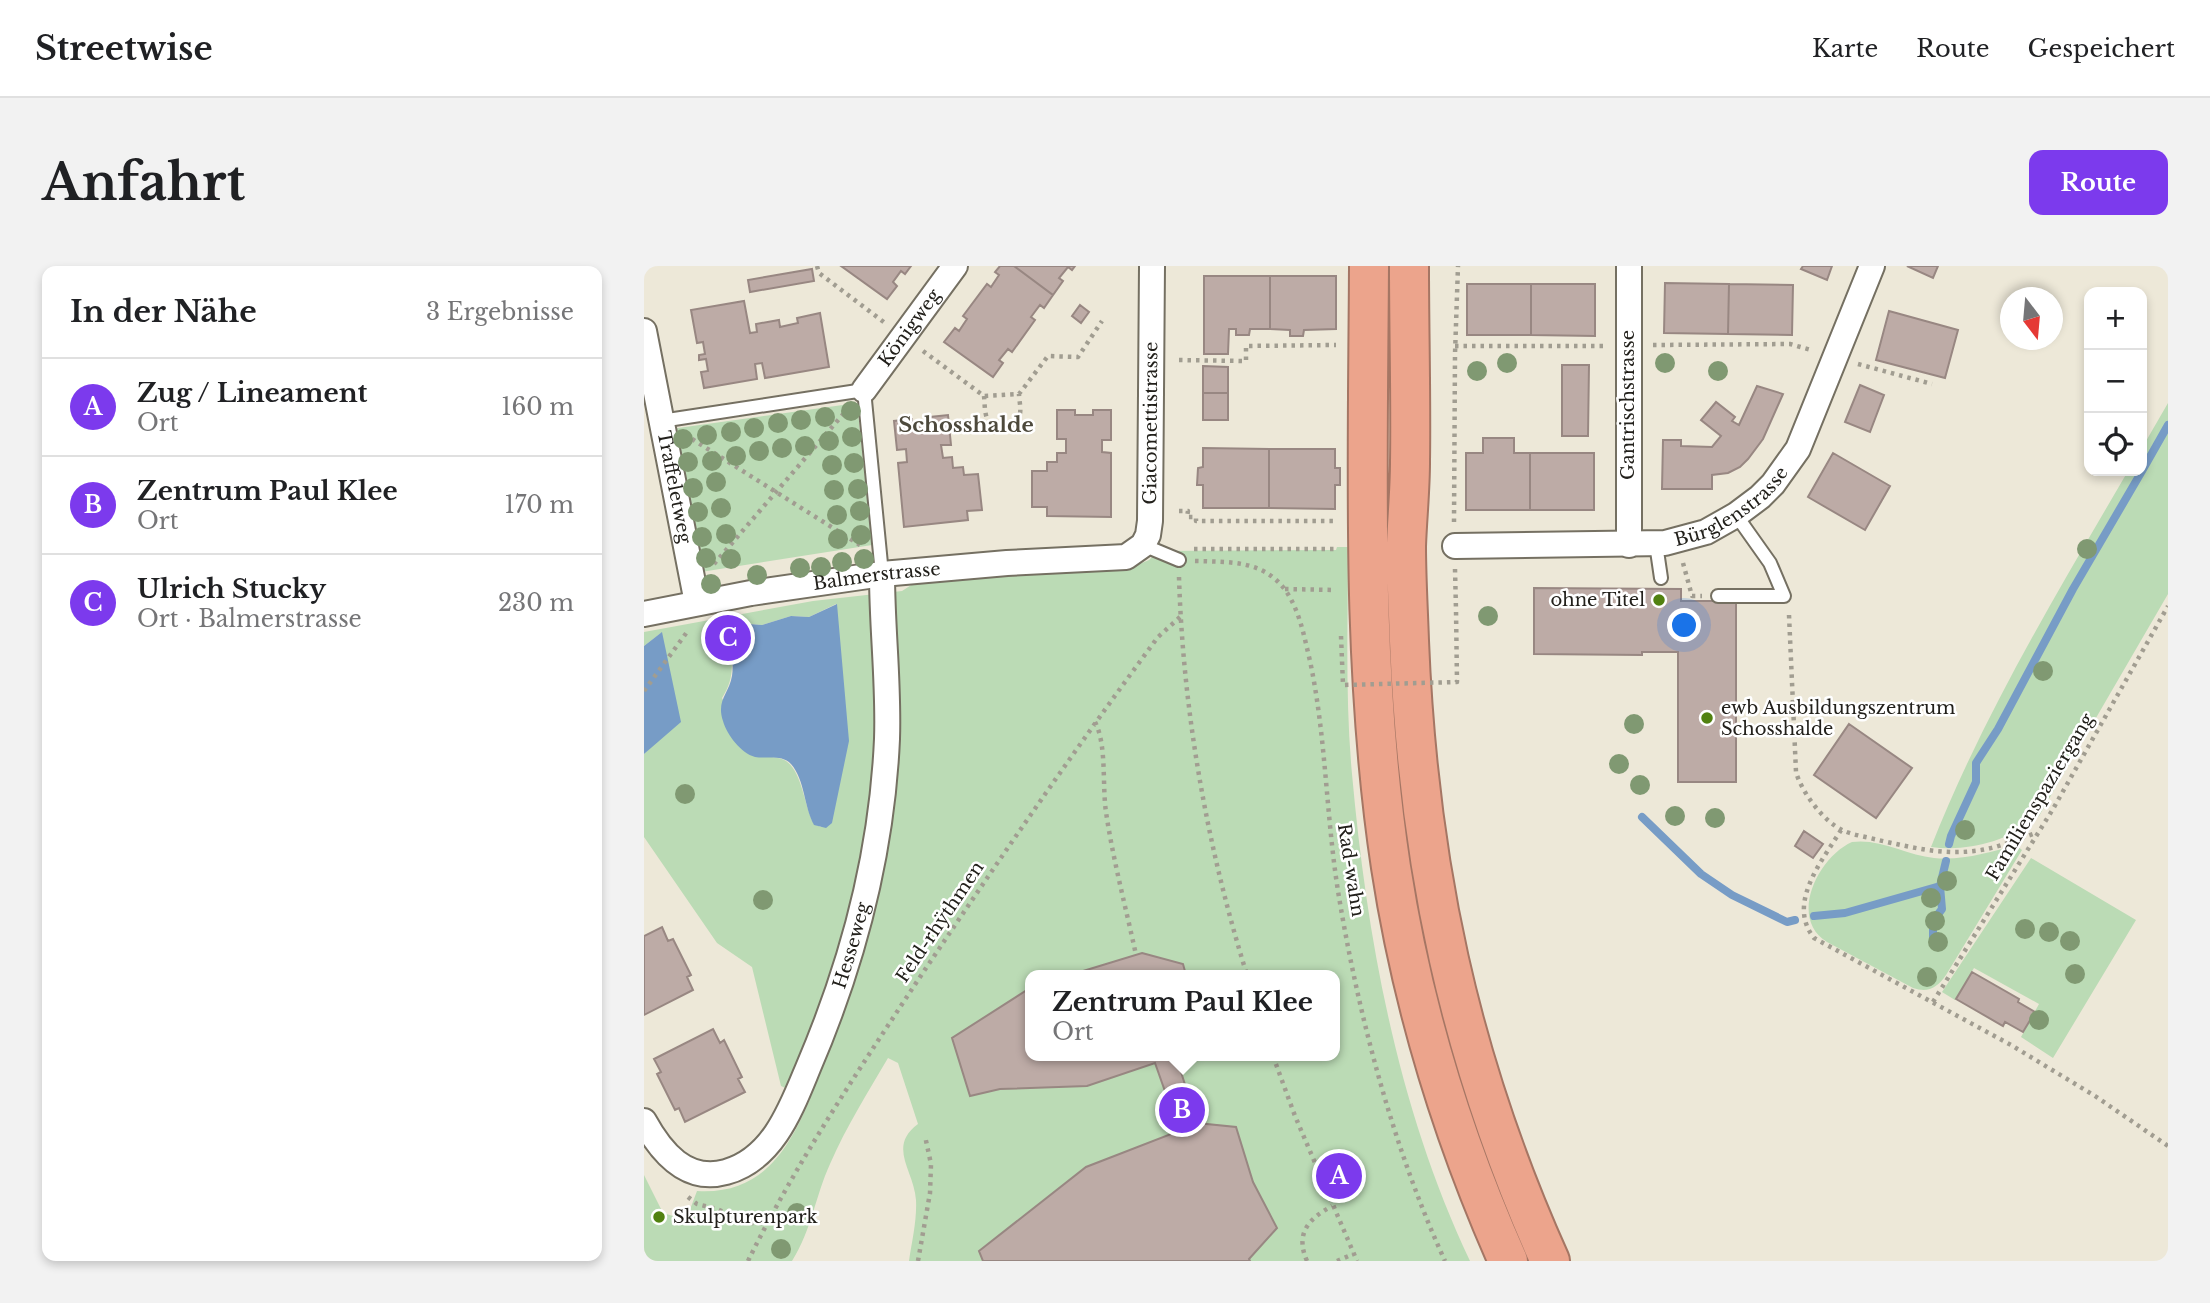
<!DOCTYPE html>
<html lang="de">
<meta charset="utf-8">
<style>
:root{--surface:#fff;--page:#f2f2f2;--text:#202124;--muted:#757577;--line:#e0e0e0;--accent:#7c3aed}
body{margin:0;font-family:"Libre Baskerville",serif;background:var(--page);color:var(--text)}
.controls{position:absolute;right:21px;top:21px;display:grid;overflow:hidden;border-radius:14px;box-shadow:0 4px 10px #0003}
.controls button{width:63px;height:63px;display:grid;place-items:center;padding:0;border:0;border-bottom:2px solid var(--line);background:var(--surface);color:var(--text);font:35px sans-serif}
.compass{position:absolute;left:1356px;top:21px;width:63px;height:63px;border-radius:50%;background:var(--surface);box-shadow:0 4px 10px #0003;rotate:164deg}
.you{position:absolute;left:1041px;top:360px;width:24px;height:24px;margin:-18px;border:5px solid #fff;border-radius:50%;background:#1a73e8;box-shadow:0 0 0 10px #1a73e833}
.badge{display:grid;place-items:center;width:46px;height:46px;border-radius:50%;background:var(--accent);color:#fff;font-size:23px;font-weight:700}
.pin{position:absolute;translate:-50% -50%;border:4px solid #fff;box-shadow:0 2px 7px #0006}
.popup{position:absolute;left:381px;top:704px;width:315px;height:91px;box-sizing:border-box;display:grid;place-content:center;border-radius:14px;background:var(--surface);filter:drop-shadow(0 2px 5px #0005);font-size:23px;white-space:nowrap;color:var(--muted)}
.popup b{font-size:26px;color:var(--text)}
.popup::after{content:'';position:absolute;left:50%;top:100%;margin-left:-14px;border:14px solid transparent;border-top-color:var(--surface)}
.list{margin:0;padding:0;list-style:none}
h2{display:flex;justify-content:space-between;align-items:center;height:91px;margin:0;padding:0 28px;font-size:30px}
h2 small{font-size:23px;font-weight:400;color:var(--muted)}
.list li{display:grid;grid-template-columns:46px 1fr auto;gap:21px;align-items:center;box-sizing:border-box;height:98px;padding:0 28px;border-top:2px solid var(--line)}
.list b{display:block;font-size:26px;white-space:nowrap}
.list p{margin:0;font-size:23px;white-space:nowrap;color:var(--muted)}
.list em{font-size:23px;font-style:normal;color:var(--muted)}
.icon{flex:none;width:38px;height:38px;fill:none;stroke:currentColor;stroke-width:2;stroke-linecap:round;stroke-linejoin:round}
.map{position:relative;flex:none;width:1524px;height:995px;overflow:hidden;border-radius:14px}
header{display:flex;align-items:center;gap:42px;box-sizing:border-box;height:98px;padding:0 35px;background:var(--surface);border-bottom:2px solid var(--line)}
header strong{font-size:33px}
nav{display:flex;gap:38px;margin-inline-start:auto;font-size:24px}
.intro{display:flex;align-items:center;justify-content:space-between;box-sizing:border-box;height:168px;padding:0 42px}
h1{margin:0;font-size:49px}
.button{padding:18px 32px;border-radius:14px;background:var(--accent);color:#fff;font-size:24px;font-weight:700}
main{display:flex;gap:42px;padding:0 42px}
aside{flex:1;background:var(--surface);border-radius:14px;box-shadow:0 4px 10px #0003}
.map>svg:first-child{display:block}
.green{fill:#bbdbb5;fill-rule:evenodd}
.water{fill:#779cc6}
.lines{fill:none;stroke-linecap:round;stroke-linejoin:round}
.stream{stroke:#779cc6;stroke-width:8}
.building{fill:#bdaba6;stroke:#988782;stroke-width:2}
.service-casing{stroke:#757062;stroke-width:16}
.minor-casing{stroke:#757062;stroke-width:28}
.motorway-casing{stroke:#a57664;stroke-width:42}
.path{stroke:#a19d91;stroke-width:4.5;stroke-dasharray:3.5 5;stroke-linecap:butt}
.service{stroke:#fff;stroke-width:12}
.minor{stroke:#fff;stroke-width:24}
.motorway{stroke:#eca48c;stroke-width:38}
.path-bridge{stroke:#a19d91;stroke-width:4.5;stroke-dasharray:3.5 5;stroke-linecap:butt}
.tree{fill:#809972}
.poi-dot{fill:#518110;stroke:#fff;stroke-width:2.5}
.labels{text-anchor:middle;dominant-baseline:central;stroke-width:5;stroke-linejoin:round;paint-order:stroke}
.street-label{font-size:18px;fill:#22201b;stroke:#fff}
.poi-label{font-size:18px;fill:#22201b;stroke:#fff;text-anchor:start}
.quarter-label{font-size:21px;font-weight:bold;fill:#4d493c;stroke:#fff}
</style>
<header>
<strong>Streetwise</strong>
<nav><a>Karte</a><a>Route</a><a>Gespeichert</a></nav>
</header>
<div class="intro"><h1>Anfahrt</h1><a class="button">Route</a></div>
<main>
<aside>
<h2>In der Nähe<small>3 Ergebnisse</small></h2>
<ul class="list">
<li><span class="badge">A</span><div><b>Zug / Lineament</b><p>Ort</p></div><em>160 m</em></li>
<li><span class="badge">B</span><div><b>Zentrum Paul Klee</b><p>Ort</p></div><em>170 m</em></li>
<li><span class="badge">C</span><div><b>Ulrich Stucky</b><p>Ort · Balmerstrasse</p></div><em>230 m</em></li>
</ul>
</aside>
<div class="map">
<svg width="1524" height="995" viewBox="0 0 1524 995">
<rect width="100%" height="100%" fill="#ede8d8"/>
<path class="green" d="M213 137 228 279 57 306 27 163Z
M1524 137V328L1395 550C1366 575 1325 586 1287 581 1339 449 1413 327 1484 205H1498V182Z
M693 281H704C704 356 701 433 708 508 723 674 754 843 826 995H265C268 975 273 954 272 934 270 904 243 881 274 858L254 797 244 792C224 826 202 861 186 898 171 931 168 963 148 995H0V909L19 947 42 954 53 925C117 929 144 885 166 833L137 820 108 701 73 677 0 571V488L7 481 17 367 0 380V366L169 335 258 325 272 316 364 307 486 302 505 294 514 285 692 284ZM192 338 177 561 170 558C160 541 158 500 138 493 129 490 118 491 109 490L78 432C91 412 89 395 84 372L105 358 118 359 147 350 165 351ZM386 709H690V790H386Z
M1208 576C1235 572 1263 589 1290 592 1317 595 1347 586 1372 579L1378 584 1302 709C1293 722 1284 727 1269 722L1183 676C1144 652 1174 591 1208 576Z
M1387 592 1492 654 1409 792 1377 771 1395 738 1330 702 1311 734 1298 726Z"/>
<path class="water" d="M193 338 205 475 188 557 182 562 170 559C160 541 161 514 147 498 138 488 122 493 111 491 97 487 83 469 79 455 72 434 85 428 88 410 90 397 87 384 84 372L92 362 105 358 118 359 147 350 165 351Z
M18 366 37 456 0 488V380Z"/>
<g class="lines">
<path class="stream" d="M1498 205 1524 159
M998 551 1057 608 1088 629 1143 656 1151 654
M1305 578 1307 570 1332 516V497L1354 463 1429 323 1498 205
M1170 650 1201 647 1296 620
M1289 676V655L1298 643 1296 620 1302 595"/>
</g>
<path class="building" d="M197 0H267L261 8 257 5 249 16 253 20 243 33Z
M356 0H370L409 29 400 42 396 39 387 51 391 54 368 86 364 83 355 94 359 97 349 111 300 76 311 62 315 65 323 53 319 50 343 18 347 21 355 9 351 6Z
M370 0H431L428 4 424 1 415 12 419 15 409 29Z
M1159 0H1188L1183 14 1157 3Z
M1263 0H1294L1289 12Z
M168 3 170 15 106 26 104 14Z
M560 10H626V63H606L605 69H592V63H585L584 88H560Z
M626 10H692V63L660 64 659 70H646V64L626 63Z
M1021 17 1085 18 1084 68 1020 67Z
M823 18H887V69H823Z
M887 18H951V70L887 69Z
M1085 18 1149 19 1148 69 1084 68Z
M100 35 106 67 113 66 112 58 135 54 136 61 154 57 153 52 176 47 185 101 121 112 118 97 111 98 113 113 60 122 57 106 64 105 62 93 55 94V89L61 88 59 76 53 77 47 44Z
M436 39 445 46 437 57 428 50Z
M1245 45 1314 64 1301 112 1232 94Z
M918 99H945L944 170H918Z
M559 100 584 101V127H559Z
M1216 119 1240 129 1226 166 1201 156Z
M1113 120 1139 128 1119 173 1104 193 1096 201 1084 207 1068 209V223H1018L1019 174H1037V180L1068 181 1077 170 1057 154 1072 136 1091 151 1088 155 1095 159Z
M559 127H584V154H559Z
M413 144H431V149H449V144H467V174H458V186L467 187V251L403 250V241H388V205H403V196H413V187H422V173H413Z
M304 149 307 179H297L299 192 308 191 309 202 319 201 320 209 334 208 338 244 323 245 324 254 260 261 254 197 263 196 262 183 253 184 250 155 268 153V158L286 156V151Z
M839 172H870V187H886V244H822V187H839Z
M559 182 625 183V242H559V219H553L554 202 559 201Z
M625 183H691V202H696V219H691V243L625 242Z
M886 187H950V244H886Z
M1189 187 1246 220 1221 264 1164 231Z
M890 322 1037 323V335H1092V516H1034V386H998V389L890 388Z
M1205 458 1268 502 1232 552 1170 509Z
M1160 565 1179 578 1169 592 1151 580Z
M18 661 24 675 29 673 47 709 43 711 49 724 0 749V670Z
M498 687 539 698 542 709H426Z
M1328 706 1375 733 1374 736 1391 746 1379 766 1361 756 1359 760 1312 733Z
M386 722V790H532L553 857 592 861 609 916 633 962 605 993 606 995H339L335 985 442 901 535 865 511 797 443 820 356 823 326 830 308 772Z
M69 763 76 777 80 774 98 811 94 813 101 826 41 856 35 842 31 844 13 808 17 806 10 793Z"/>
<g class="lines">
<defs>
<path id="service" d="M17 155 220 124 238 308
M1012 278 1017 312
M499 279 535 294
M1074 330H1140L1126 297 1092 249"/>
<g id="minor">
<path id="s1" d="M0 65 53 337"/>
<path id="s2" d="M220 124 311 0"/>
<path d="M985 279V0"/>
<path id="s3" d="M811 280 1021 277 1062 266 1092 249 1116 231 1129 218 1154 183 1228 0"/>
<path id="s4" d="M0 348 107 327 238 308 363 297 482 291 499 279 504 269 506 255 508 0"/>
<path id="s5" d="M0 855C17 886 42 917 82 906 129 893 147 843 164 802 209 697 238 587 243 473 245 418 238 363 238 308"/>
</g>
<path id="motorway" d="M725 0C724 200 717 403 747 601 768 738 808 869 864 995
M765 0C765 65 767 130 766 196 766 224 763 252 762 280 762 312 764 344 765 375 774 597 815 793 906 995"/>
</defs>
<use href="#service" class="service-casing"/>
<use href="#minor" class="minor-casing"/>
<use href="#motorway" class="motorway-casing"/>
<path class="path" d="M173 0 175 7 241 57
M1009 79 1146 78 1167 84
M811 80H961
M279 85 340 130 375 128 404 90 434 91 458 55
M535 94 602 95V80L692 79
M1214 98 1288 118
M340 130C341 139 340 150 346 158 354 167 372 162 375 151 378 144 375 135 375 128
M48 173 216 279
M535 245H544L543 251H552V255H692
M810 256 811 88 814 0
M550 283H692
M551 295C586 296 620 294 642 325 656 346 660 370 666 395 682 470 682 549 694 625 714 748 749 882 801 995
M1039 297 1048 330H1058
M70 298 201 146
M811 303 812 344
M535 311C539 445 563 581 603 709
M641 323 692 324
M1145 349 1152 506C1157 525 1179 555 1198 564 1208 569 1223 571 1234 574 1266 581 1297 589 1330 585 1351 583 1371 574 1392 567
M0 425 43 366
M451 456C463 479 458 519 462 546 469 594 482 642 492 689
M1197 564C1179 594 1142 637 1170 672L1367 779 1451 830 1524 880
M1289 736 1409 543 1524 340
M629 790 651 850 713 995
M44 931 53 938 73 943 104 957H123
M104 995C152 897 214 805 274 714 352 598 431 483 514 371L536 351
M274 995 286 927 287 898 281 870
M663 995C651 968 664 953 688 940
M693 995 709 988"/>
<use href="#service" class="service"/>
<use href="#minor" class="minor"/>
<use href="#motorway" class="motorway"/>
<path class="path-bridge" d="M697 370 699 419 813 416 812 344"/>
</g>
<g class="tree">
<circle cx="863" cy="97" r="10"/>
<circle cx="1021" cy="97" r="10"/>
<circle cx="833" cy="105" r="10"/>
<circle cx="1074" cy="105" r="10"/>
<circle cx="207" cy="145" r="10"/>
<circle cx="181" cy="151" r="10"/>
<circle cx="157" cy="154" r="10"/>
<circle cx="134" cy="157" r="10"/>
<circle cx="110" cy="162" r="10"/>
<circle cx="87" cy="166" r="10"/>
<circle cx="63" cy="169" r="10"/>
<circle cx="208" cy="171" r="10"/>
<circle cx="39" cy="173" r="10"/>
<circle cx="185" cy="175" r="10"/>
<circle cx="161" cy="180" r="10"/>
<circle cx="138" cy="182" r="10"/>
<circle cx="115" cy="185" r="10"/>
<circle cx="92" cy="190" r="10"/>
<circle cx="68" cy="195" r="10"/>
<circle cx="44" cy="196" r="10"/>
<circle cx="210" cy="197" r="10"/>
<circle cx="188" cy="199" r="10"/>
<circle cx="72" cy="216" r="10"/>
<circle cx="49" cy="222" r="10"/>
<circle cx="214" cy="223" r="10"/>
<circle cx="190" cy="224" r="10"/>
<circle cx="77" cy="242" r="10"/>
<circle cx="216" cy="245" r="10"/>
<circle cx="54" cy="246" r="10"/>
<circle cx="193" cy="249" r="10"/>
<circle cx="82" cy="268" r="10"/>
<circle cx="217" cy="269" r="10"/>
<circle cx="58" cy="271" r="10"/>
<circle cx="194" cy="273" r="10"/>
<circle cx="1443" cy="283" r="10"/>
<circle cx="62" cy="292" r="10"/>
<circle cx="87" cy="293" r="10"/>
<circle cx="220" cy="293" r="10"/>
<circle cx="198" cy="296" r="10"/>
<circle cx="177" cy="301" r="10"/>
<circle cx="156" cy="302" r="10"/>
<circle cx="113" cy="309" r="10"/>
<circle cx="67" cy="318" r="10"/>
<circle cx="844" cy="350" r="10"/>
<circle cx="1399" cy="405" r="10"/>
<circle cx="990" cy="458" r="10"/>
<circle cx="975" cy="498" r="10"/>
<circle cx="996" cy="519" r="10"/>
<circle cx="41" cy="528" r="10"/>
<circle cx="1031" cy="550" r="10"/>
<circle cx="1071" cy="552" r="10"/>
<circle cx="1321" cy="564" r="10"/>
<circle cx="1303" cy="615" r="10"/>
<circle cx="1287" cy="632" r="10"/>
<circle cx="119" cy="634" r="10"/>
<circle cx="1291" cy="655" r="10"/>
<circle cx="1381" cy="663" r="10"/>
<circle cx="1405" cy="666" r="10"/>
<circle cx="1426" cy="675" r="10"/>
<circle cx="1294" cy="676" r="10"/>
<circle cx="1431" cy="708" r="10"/>
<circle cx="1283" cy="711" r="10"/>
<circle cx="1395" cy="754" r="10"/>
<circle cx="153" cy="947" r="10"/>
<circle cx="137" cy="983" r="10"/>
</g>
<g class="poi-dot">
<circle cx="1015" cy="334" r="7"/>
<circle cx="1063" cy="452" r="7"/>
<circle cx="15" cy="951" r="7"/>
</g>
<g class="labels">
<g class="street-label">
<text stroke="none"><textPath href="#s2" startOffset="77">Königweg</textPath></text>
<text transform="translate(984 139) rotate(-90)">Gantrischstrasse</text>
<text stroke="none"><textPath href="#s4" startOffset="630">Giacomettistrasse</textPath></text>
<text stroke="none"><textPath href="#s1" startOffset="159">Traffeletweg</textPath></text>
<text stroke="none"><textPath href="#s3" startOffset="287">Bürglenstrasse</textPath></text>
<text stroke="none"><textPath href="#s4" startOffset="236">Balmerstrasse</textPath></text>
<text transform="translate(1396 531) rotate(-59)">Familienspaziergang</text>
<text transform="translate(707 604) rotate(81)">Rad-wahn</text>
<text transform="translate(296 656) rotate(-56)">Feld-rhÿthmen</text>
<text stroke="none"><textPath href="#s5" startOffset="373">Hesseweg</textPath></text>
</g>
<g class="poi-label">
<text x="1001" y="334" text-anchor="end">ohne Titel</text>
<text x="1077" y="442">ewb Ausbildungszentrum<tspan x="1077" dy="21">Schosshalde</tspan></text>
<text x="29" y="951">Skulpturenpark</text>
</g>
<g class="quarter-label">
<text x="322" y="159">Schosshalde</text>
</g>
</g>
</svg>
<div class="controls">
<button>+</button>
<button>−</button>
<button><svg class="icon" aria-label="locate" viewBox="0 0 24 24"><circle cx="12" cy="12" r="6"/><path d="M12 2v4M12 18v4M2 12h4M18 12h4"/></svg></button>
</div>
<svg class="compass" viewBox="-18 -18 36 36"><path d="M0-13l5 13h-10z" fill="#e53935"/><path d="M0 13l5-13h-10z" fill="#757577"/></svg>
<div class="you"></div>
<div class="pin badge" style="left:695px;top:910px">A</div>
<div class="pin badge" style="left:538px;top:844px">B</div>
<div class="popup"><b>Zentrum Paul Klee</b>Ort</div>
<div class="pin badge" style="left:84px;top:372px">C</div>
</div>
</main>
